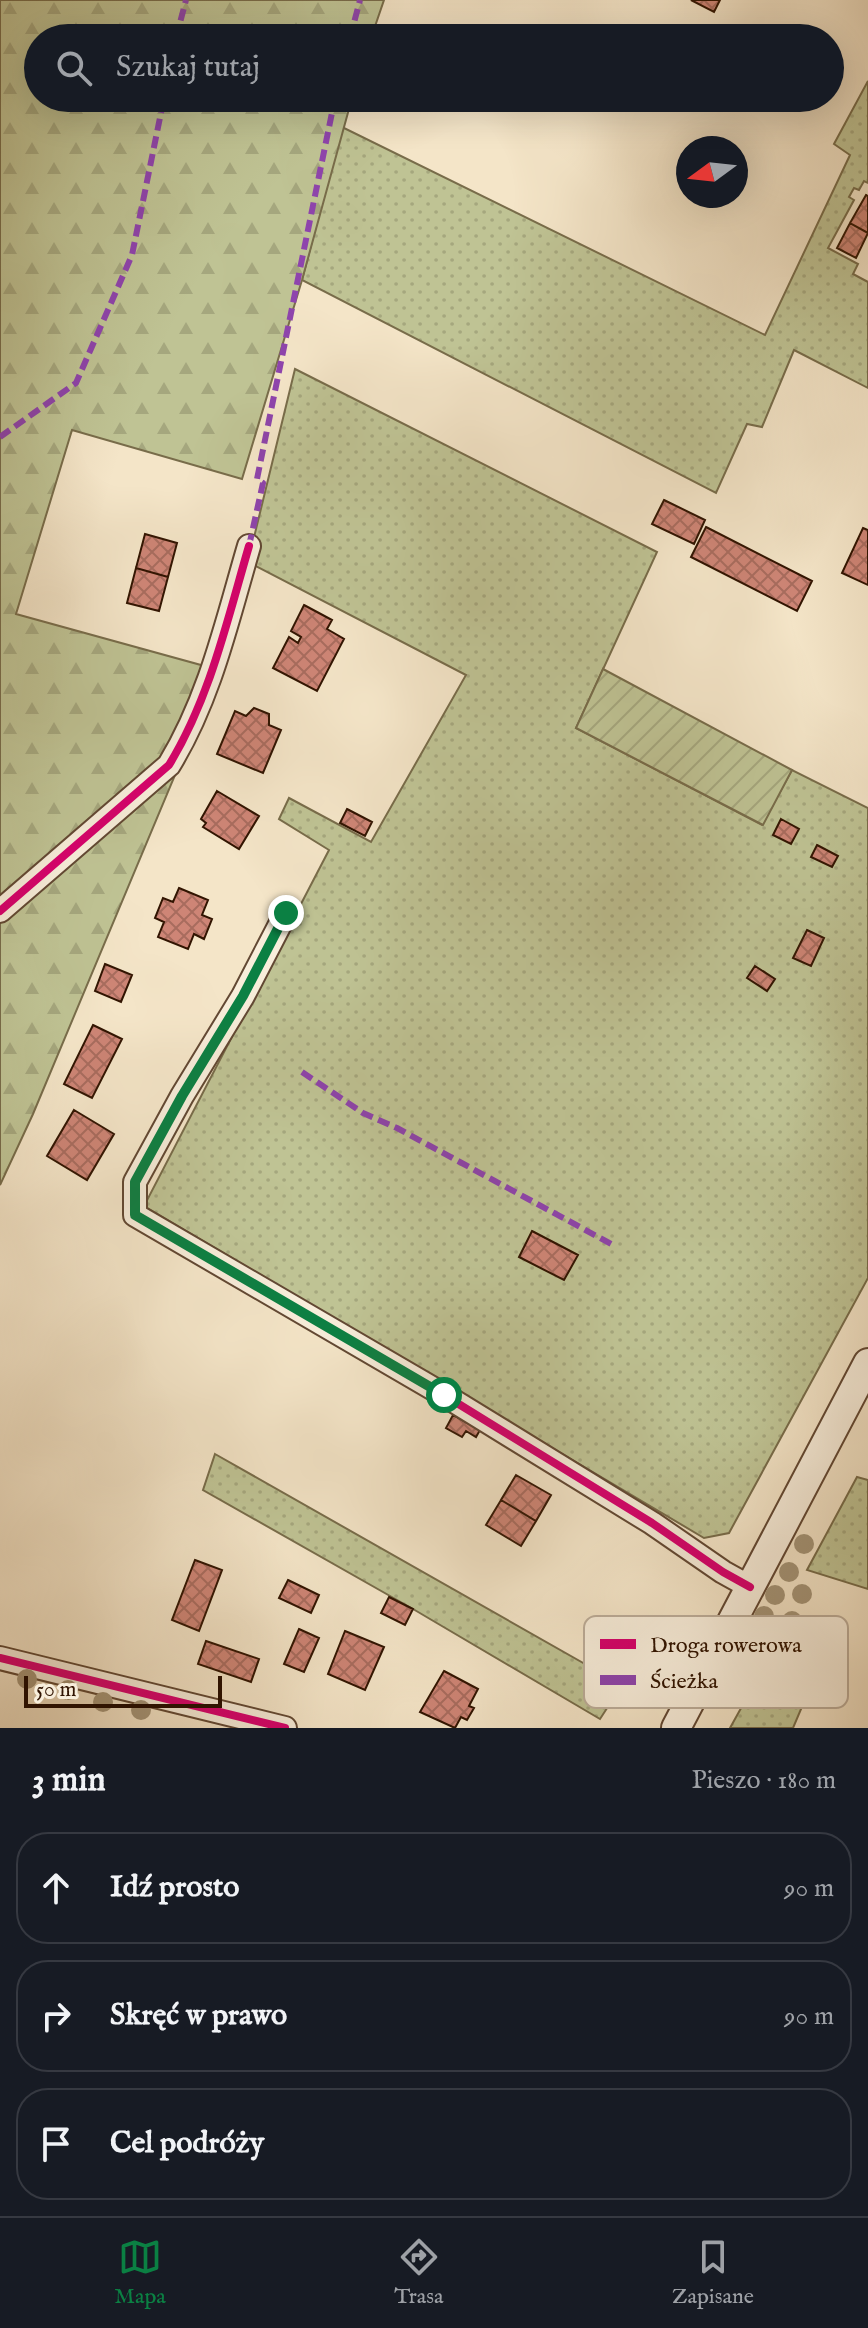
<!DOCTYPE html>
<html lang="pl">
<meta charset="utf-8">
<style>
:root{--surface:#171b24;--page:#242831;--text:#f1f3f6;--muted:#9ea1a6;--line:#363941;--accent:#0b8043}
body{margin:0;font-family:"IM FELL English",serif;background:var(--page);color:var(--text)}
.compass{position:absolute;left:676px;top:136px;width:72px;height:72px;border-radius:50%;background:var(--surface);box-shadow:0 8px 32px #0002;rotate:255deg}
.scale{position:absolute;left:24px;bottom:20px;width:198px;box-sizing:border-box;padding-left:8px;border:4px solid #311401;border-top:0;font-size:22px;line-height:28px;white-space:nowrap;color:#311401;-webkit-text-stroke:6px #f8eedb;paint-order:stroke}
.stop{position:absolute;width:24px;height:24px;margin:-18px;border:6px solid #0b8043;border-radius:50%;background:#fff}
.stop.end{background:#0b8043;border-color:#fff;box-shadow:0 2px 8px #0008}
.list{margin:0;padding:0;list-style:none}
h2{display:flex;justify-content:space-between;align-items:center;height:104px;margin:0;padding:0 32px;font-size:34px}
h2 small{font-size:26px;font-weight:400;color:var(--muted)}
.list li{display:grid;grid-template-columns:52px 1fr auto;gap:24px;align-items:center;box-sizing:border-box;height:112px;margin:0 16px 16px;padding:0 16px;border:2px solid var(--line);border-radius:32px}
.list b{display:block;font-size:30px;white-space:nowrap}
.list em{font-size:26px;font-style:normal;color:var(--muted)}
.icon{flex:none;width:44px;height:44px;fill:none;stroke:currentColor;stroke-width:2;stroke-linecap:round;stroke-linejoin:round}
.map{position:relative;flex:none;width:868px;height:1728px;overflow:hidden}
.search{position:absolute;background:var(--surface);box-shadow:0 8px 32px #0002;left:24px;right:24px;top:24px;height:88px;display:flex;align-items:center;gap:20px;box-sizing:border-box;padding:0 28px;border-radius:44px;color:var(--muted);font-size:30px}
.sheet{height:488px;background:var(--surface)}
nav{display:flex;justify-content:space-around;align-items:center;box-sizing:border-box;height:112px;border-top:2px solid var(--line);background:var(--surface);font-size:22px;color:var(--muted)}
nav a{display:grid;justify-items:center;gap:4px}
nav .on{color:var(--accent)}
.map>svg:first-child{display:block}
.grass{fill:url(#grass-dots);stroke:#786c4a;stroke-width:2}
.forest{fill:url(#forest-firs);stroke:#786c4a;stroke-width:2}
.garden{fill:url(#garden-furrows);stroke:#786c4a;stroke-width:2}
.building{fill:url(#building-cross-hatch);stroke:#311401;stroke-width:2}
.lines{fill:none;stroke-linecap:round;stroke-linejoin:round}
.minor-casing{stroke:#624833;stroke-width:26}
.tertiary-casing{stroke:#624833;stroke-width:32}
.minor{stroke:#f8eedb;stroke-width:22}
.tertiary{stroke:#f8eedb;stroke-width:28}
.quiet{stroke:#8e44ad;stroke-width:6;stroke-dasharray:12 6;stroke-linecap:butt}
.cycleway-casing{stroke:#f8eedb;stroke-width:13}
.cycleway{stroke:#d6006c;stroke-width:8}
.tree{fill:#a49477}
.route{stroke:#0b8043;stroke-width:10}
.key{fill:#f8eedb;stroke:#bcad9a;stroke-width:2}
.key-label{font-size:22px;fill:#311401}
</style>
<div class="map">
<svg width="868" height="1728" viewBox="0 0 868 1728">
<defs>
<pattern id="grass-dots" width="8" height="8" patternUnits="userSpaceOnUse" patternTransform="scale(2)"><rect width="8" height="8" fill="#bfc394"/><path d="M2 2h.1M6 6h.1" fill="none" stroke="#a5a77e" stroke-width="1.8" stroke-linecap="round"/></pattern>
<pattern id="forest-firs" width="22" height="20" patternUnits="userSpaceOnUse" patternTransform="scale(2)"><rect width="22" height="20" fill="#bfc394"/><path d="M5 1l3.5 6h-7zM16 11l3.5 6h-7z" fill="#a5a77e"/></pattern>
<pattern id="garden-furrows" width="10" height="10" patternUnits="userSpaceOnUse" patternTransform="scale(2)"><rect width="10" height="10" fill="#bfc394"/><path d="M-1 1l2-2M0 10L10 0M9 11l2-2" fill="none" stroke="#a5a77e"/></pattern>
<pattern id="building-cross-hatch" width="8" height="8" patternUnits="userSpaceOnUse" patternTransform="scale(2)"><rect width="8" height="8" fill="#ce8576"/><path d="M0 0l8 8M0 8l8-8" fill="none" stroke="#a86c5e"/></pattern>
</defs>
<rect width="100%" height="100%" fill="#f4e5c8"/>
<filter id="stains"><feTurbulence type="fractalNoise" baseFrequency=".0025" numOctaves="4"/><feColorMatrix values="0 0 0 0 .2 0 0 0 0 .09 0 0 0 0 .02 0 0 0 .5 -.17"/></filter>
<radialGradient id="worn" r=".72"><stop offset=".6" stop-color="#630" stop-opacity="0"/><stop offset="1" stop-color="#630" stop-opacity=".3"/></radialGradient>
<path class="grass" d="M868 81V183L864 181 859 190 854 188 849 197 854 200 828 248 858 264 853 274 868 282V388L794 350 762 427 747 424 716 493 302 280 342 127 765 335 850 155 834 144Z
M295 369 657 552 576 728 762 825 792 770 868 808V1278L729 1533 704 1538 144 1206 329 850 279 819 289 798 371 842 466 675 248 562Z
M215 1454 622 1685 600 1719 413 1609 203 1490Z
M857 1477 868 1480V1589L807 1570Z
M755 1683 807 1695 793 1728H730Z"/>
<path class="forest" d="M0 0H384L371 38H38V98H352L302 280 242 479 72 430 16 614 219 670 33 1114 0 1185Z"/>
<path class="garden" d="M603 669 792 770 763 825 576 728Z"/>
<path class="building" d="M691 0H720L714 12Z
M866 195 868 196V233L850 223Z
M850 223 868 233 856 258 837 248Z
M664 500 705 520 694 544 652 524Z
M706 527 812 581 797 611 691 557Z
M863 528 868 530V585L842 573Z
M145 534 177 543 168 577 136 568Z
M136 568 168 577 159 611 127 603Z
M304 605 332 620 327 629 344 639 317 691 273 668 289 637 298 643 301 637 291 631Z
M254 708 269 714V725L281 730 263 773 217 754 235 711 246 716Z
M217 791 259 816 239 849 203 827 206 823 201 819Z
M347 809 372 822 365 836 340 823Z
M781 819 799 829 791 844 773 835Z
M817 845 838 856 832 867 811 857Z
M179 888 208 900 202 915 212 919 204 939 194 934 188 949 158 937 164 922 155 918 163 898 173 902Z
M807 930 824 938 811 966 793 958Z
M105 964 132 975 121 1002 95 991Z
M755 966 775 979 767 991 747 978Z
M93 1025 122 1039 92 1098 64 1084Z
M74 1110 114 1134 87 1180 47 1156Z
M532 1231 578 1255 564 1280 519 1257Z
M453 1415 480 1430 476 1437 466 1431 462 1437 446 1428Z
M516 1475 551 1495 536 1521 501 1500Z
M501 1500 536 1521 521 1546 486 1525Z
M195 1560 222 1570 199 1631 172 1620Z
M288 1580 319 1595 311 1613 279 1598Z
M389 1597 413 1609 405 1625 381 1613Z
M299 1629 319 1638 304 1672 284 1664Z
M345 1631 384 1647 365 1690 328 1674Z
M206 1641 259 1659 251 1682 198 1664Z
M444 1671 478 1689 469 1706 474 1708 467 1720 461 1717 455 1728 420 1712Z"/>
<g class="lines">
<defs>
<path id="minor" d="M0 911 169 765C210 698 227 621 249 546
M286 913 243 996 182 1096 135 1182V1215L444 1395 652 1523 723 1572 750 1587
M0 1658 285 1728"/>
<path id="tertiary" d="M676 1728 868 1363"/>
</defs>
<use href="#minor" class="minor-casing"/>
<use href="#tertiary" class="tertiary-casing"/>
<use href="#minor" class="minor"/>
<use href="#tertiary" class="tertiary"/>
<path class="quiet" d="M176 38 186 0
M350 38 360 0
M0 437 76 383 132 255 164 98
M249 546 263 483 257 479 335 98
M302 1072 363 1113 397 1128 615 1246"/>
<defs>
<path id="cycleway" d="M0 911 169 765C210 698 227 621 249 546
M286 913 243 996 182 1096 135 1182V1215L444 1395 652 1523 723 1572 750 1587
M0 1658 285 1728"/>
</defs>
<use href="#cycleway" class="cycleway-casing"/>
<use href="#cycleway" class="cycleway"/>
</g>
<g class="tree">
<circle cx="804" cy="1544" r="10"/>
<circle cx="789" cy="1572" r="10"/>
<circle cx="802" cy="1594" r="10"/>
<circle cx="775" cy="1595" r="10"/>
<circle cx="764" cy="1616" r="10"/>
<circle cx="792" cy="1621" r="10"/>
<circle cx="27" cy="1679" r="10"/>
<circle cx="68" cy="1690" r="10"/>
<circle cx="103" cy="1702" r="10"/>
<circle cx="141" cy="1710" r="10"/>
</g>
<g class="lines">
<path class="route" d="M286 913 243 996 182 1096 135 1182V1215L444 1395"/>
</g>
<rect x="584" y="1616" width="264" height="92" rx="12" class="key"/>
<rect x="600" y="1639" width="36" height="10" fill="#d6006c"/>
<rect x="600" y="1675" width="36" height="10" fill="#8e44ad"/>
<g class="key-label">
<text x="650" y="1652">Droga rowerowa</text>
<text x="650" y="1688">Ścieżka</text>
</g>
<rect width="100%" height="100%" filter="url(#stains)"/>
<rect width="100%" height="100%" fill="url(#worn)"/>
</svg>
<svg class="compass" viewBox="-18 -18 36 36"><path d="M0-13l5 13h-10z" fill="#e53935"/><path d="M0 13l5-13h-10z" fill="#9ea1a6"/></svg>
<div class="scale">50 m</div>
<div class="stop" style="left:444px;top:1395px"></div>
<div class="stop end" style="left:286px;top:913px"></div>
<div class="search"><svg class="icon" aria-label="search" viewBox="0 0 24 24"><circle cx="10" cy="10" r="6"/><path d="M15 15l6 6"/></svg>Szukaj tutaj</div>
</div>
<section class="sheet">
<h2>3 min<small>Pieszo · 180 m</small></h2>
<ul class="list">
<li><svg class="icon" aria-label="ahead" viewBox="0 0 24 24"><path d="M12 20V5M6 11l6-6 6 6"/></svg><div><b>Idź prosto</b></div><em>90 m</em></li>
<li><svg class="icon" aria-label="right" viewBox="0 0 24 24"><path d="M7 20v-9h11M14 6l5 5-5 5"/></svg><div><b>Skręć w prawo</b></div><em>90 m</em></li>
<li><svg class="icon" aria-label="arrive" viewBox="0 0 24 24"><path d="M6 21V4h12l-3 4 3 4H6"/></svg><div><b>Cel podróży</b></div></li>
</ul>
</section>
<nav>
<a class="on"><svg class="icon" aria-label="map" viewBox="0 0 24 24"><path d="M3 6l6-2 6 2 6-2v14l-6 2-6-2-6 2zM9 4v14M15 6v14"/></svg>Mapa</a>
<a><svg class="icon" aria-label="directions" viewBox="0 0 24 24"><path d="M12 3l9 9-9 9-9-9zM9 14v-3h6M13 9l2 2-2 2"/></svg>Trasa</a>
<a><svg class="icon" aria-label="saved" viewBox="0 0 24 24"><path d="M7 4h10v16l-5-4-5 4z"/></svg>Zapisane</a>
</nav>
